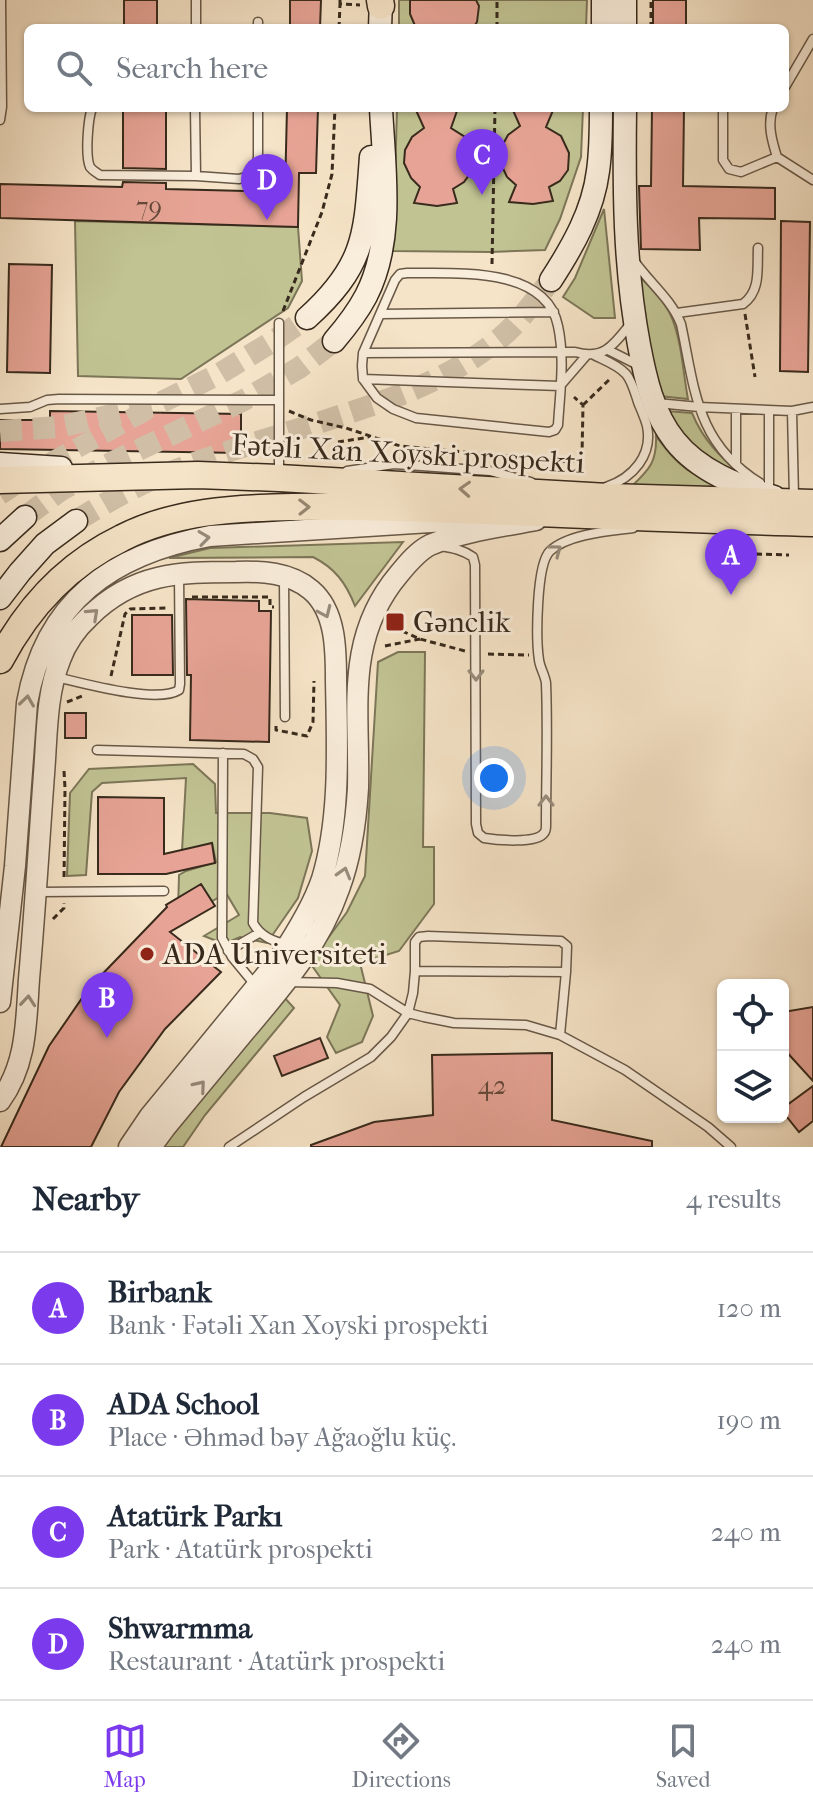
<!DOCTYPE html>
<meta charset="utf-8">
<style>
:root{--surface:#fff;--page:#f6f6f7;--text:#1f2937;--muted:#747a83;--line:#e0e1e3;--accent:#7c3aed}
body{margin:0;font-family:"IM FELL French Canon",serif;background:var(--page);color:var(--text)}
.controls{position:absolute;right:24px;bottom:24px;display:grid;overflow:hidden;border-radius:12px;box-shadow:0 2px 6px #0004}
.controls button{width:72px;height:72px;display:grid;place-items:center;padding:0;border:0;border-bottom:2px solid var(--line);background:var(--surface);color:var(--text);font:40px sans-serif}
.you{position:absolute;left:494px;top:778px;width:28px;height:28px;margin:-20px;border:6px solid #fff;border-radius:50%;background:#1a73e8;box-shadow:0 0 0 12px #1a73e833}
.badge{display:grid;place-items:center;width:52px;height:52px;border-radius:50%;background:var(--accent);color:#fff;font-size:26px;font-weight:700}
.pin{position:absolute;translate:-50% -66px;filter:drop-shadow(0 2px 4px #0008)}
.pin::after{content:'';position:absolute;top:42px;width:28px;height:24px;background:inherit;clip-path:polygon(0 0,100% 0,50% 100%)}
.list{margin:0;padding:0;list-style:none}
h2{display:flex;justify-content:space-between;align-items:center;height:104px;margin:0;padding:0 32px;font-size:34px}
h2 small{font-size:26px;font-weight:400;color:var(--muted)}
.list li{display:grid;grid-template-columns:52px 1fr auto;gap:24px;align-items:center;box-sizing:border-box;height:112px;padding:0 32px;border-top:2px solid var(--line)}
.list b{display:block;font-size:30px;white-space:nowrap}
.list p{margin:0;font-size:26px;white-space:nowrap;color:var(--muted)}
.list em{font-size:26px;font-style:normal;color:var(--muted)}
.icon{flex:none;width:44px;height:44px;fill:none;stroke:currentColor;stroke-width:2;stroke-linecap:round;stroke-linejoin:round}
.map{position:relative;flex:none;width:813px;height:1147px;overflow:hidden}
.search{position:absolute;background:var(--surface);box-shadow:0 2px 6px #0004;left:24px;right:24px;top:24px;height:88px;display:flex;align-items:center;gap:20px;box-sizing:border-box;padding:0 28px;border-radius:12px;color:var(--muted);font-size:30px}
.sheet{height:552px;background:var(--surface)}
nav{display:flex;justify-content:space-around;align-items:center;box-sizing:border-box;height:112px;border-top:2px solid var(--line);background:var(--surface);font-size:22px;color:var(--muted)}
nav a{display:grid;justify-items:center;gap:4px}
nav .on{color:var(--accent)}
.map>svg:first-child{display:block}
.green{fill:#c1c393;stroke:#7c7658;stroke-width:2}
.building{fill:#e7a496;stroke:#382a1c;stroke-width:2}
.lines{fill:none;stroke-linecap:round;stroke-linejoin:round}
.tertiary-tunnel{stroke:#d0bfa6;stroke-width:20;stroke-dasharray:20 10;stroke-linecap:butt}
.secondary-tunnel{stroke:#d0bfa6;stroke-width:22;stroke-dasharray:22 11;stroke-linecap:butt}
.service-casing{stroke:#685847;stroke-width:11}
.tertiary-casing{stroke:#685847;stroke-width:23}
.secondary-casing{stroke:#382a1c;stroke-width:25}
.primary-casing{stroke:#382a1c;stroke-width:29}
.path{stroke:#382a1c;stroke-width:3;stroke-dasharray:6 4;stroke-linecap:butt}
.service{stroke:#f9eddb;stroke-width:8}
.tertiary{stroke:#f9eddb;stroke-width:20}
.secondary{stroke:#f9eddb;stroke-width:22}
.primary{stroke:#f6e4c8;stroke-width:26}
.oneway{stroke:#978772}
.oneway2{stroke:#988c7c}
.poi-dot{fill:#8f2418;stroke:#f9eddb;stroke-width:3}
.labels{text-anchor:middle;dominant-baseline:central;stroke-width:6;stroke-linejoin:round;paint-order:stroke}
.number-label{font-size:26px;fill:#64483a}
.street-label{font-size:30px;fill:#382a1c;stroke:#f9eddb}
.poi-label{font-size:30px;fill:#382a1c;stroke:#f9eddb;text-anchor:start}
</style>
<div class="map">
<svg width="813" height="1147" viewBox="0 0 813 1147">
<rect width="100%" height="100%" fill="#f6e4c8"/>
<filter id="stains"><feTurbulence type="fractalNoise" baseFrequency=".0025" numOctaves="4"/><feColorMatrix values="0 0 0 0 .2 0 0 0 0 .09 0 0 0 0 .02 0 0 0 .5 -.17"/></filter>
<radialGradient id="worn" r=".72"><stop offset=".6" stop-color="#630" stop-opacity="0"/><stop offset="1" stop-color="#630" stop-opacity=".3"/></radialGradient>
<path class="green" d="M399 0H587L586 28H399Z
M397 108H583L581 157 560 219 545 250 490 252 393 251Z
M604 209 615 318H594L563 297 575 278Z
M75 221 298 227 302 281 288 308 181 379 78 376Z
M632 268C645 283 664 299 672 318 682 343 683 373 688 399L659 396Z
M666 411 692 413C704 442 721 457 743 477L708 459 689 443Z
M656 436C679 468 689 473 725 489L632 486C650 469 657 461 656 436Z
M403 542 355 606C346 583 335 568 313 557L169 558 210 548Z
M398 652H425L423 847H434V904L399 951 360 963 373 1016 362 1042 336 1053 327 1037 340 1005 310 963 347 912 365 876 378 662Z
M193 764 215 784 216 813H270L307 818 312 851 298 898 267 943 240 937 224 944 204 936 239 915 226 893 191 914 178 910 179 875 186 871 216 862 212 843 182 851 186 778 102 783 92 792 86 875 67 876 70 793 89 769Z
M283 996 294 1008 205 1115 183 1147H163Z"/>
<path class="building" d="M124 0H157V26H124Z
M290 0H321L320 28H290Z
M410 0H476L479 6 477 22 473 28H416L410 14Z
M653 0H686V28H653Z
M123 108H166V169L123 168Z
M287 108H318L316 173H299L298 227 0 218V184L122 187 123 182 166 183V189L285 192Z
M415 108H458L451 128 465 137 473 155 472 171 464 182 453 189 457 203 437 206 414 203 420 187 411 178 404 163 405 150 412 137 424 128Z
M512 108H554L546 127 561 136 569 153 568 170 560 181 549 187 553 201 533 204 509 202 516 185 507 177 500 162 501 148 508 135 520 126Z
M652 108H684L683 186 775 188V219L699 218 700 250 641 249 639 186H651Z
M781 221 810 222 808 372 780 371Z
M9 264 52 265 50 373 7 372Z
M50 411 241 414V453L0 449V420H50Z
M186 599 259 601V611H271L269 742 190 740 191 675H187Z
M132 615H172L173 675H132Z
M65 713H86V738H65Z
M98 797 164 798V854L212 843 215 863 166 874H98Z
M201 884 215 906 170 932 221 972 165 1029 119 1092 91 1147H1L49 1046 89 988 167 907 166 905Z
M813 1007V1081L783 1048V1012Z
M320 1038 328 1058 282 1076 274 1056Z
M552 1053V1120L652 1141V1147H311V1145L374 1122 433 1115 432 1055Z
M813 1086V1121L799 1132 783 1112V1108Z"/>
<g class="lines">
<path class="tertiary-tunnel" d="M0 495 48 464 156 405"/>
<path class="secondary-tunnel" d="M0 431 59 427 156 405 219 374 275 340 307 318
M25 517 61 490 111 463 244 400 299 368 334 341
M76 521C100 506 124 492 151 480 203 458 258 442 312 425 381 402 441 386 499 339 519 323 535 300 551 280"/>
<defs>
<path id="service" d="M258 22V28
M196 28V0
M785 87 813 39
M92 108C88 119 85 156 90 167 93 171 96 172 100 175L196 176
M195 108 196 176 239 179 252 175 257 164 258 157V108
M723 108V160L729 169 741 172 777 157
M773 108C767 124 772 141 777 157L813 180
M0 120 2 107 1 0
M635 262C650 283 671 299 681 324 695 390 696 443 760 483
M407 273C453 274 546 265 558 326 565 358 560 393 558 425L555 430 549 432 416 418 393 409 377 398 363 379 362 366 363 353 395 280 400 274Z
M677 313 743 304C761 291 757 269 758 248
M381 314 554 312
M608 350 640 366
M363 353 575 352C605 361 615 343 632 322
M594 355C604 360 618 365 626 374 632 381 635 393 638 402 641 410 645 418 647 426 653 455 633 478 606 487
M363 379 560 386 586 356
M657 403 699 407 792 411
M0 409 30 407 47 400 59 399 278 400
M736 409V464
M347 471 394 464 490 471 531 482
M279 473V323
M769 488V411
M794 497 792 411 813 407
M441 546C453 548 463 550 473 557L475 565 476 824 478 833 484 838C496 840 537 844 544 833 546 831 546 828 546 826 546 779 548 731 546 683 545 675 540 668 539 660 536 640 536 564 550 551 568 534 609 531 633 528
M284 578 285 717
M56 677C82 683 157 704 179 690L180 684 179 574
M97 750 244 754 253 759 258 767 253 923C261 937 273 941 288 945
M223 753 222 938 232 957 256 986
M38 892 164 891
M228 951 259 933
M415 971V942L419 937 428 936 561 941 567 946 566 972
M287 982 337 983 370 989 408 1013 424 1017 454 1023 526 1025 560 1035 625 1070 708 1127 731 1147
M229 1147 304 1097 371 1057 391 1037 408 1013 413 993 415 971 566 972 560 1035"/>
<path id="tertiary" d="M0 1002 15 866 27 703C45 601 112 554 210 536L462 520
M0 1101C27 1064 26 1023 29 979 35 911 39 842 44 774 47 737 46 695 60 660 66 643 77 628 90 616 134 573 178 572 236 572 261 571 290 572 311 590 336 611 336 650 336 680 337 745 341 816 322 879 313 906 295 935 279 959L150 1116 129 1147
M151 1147 165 1128C192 1095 219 1063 246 1030 283 986 320 944 339 889 351 857 356 822 358 788 360 710 344 639 399 574 408 563 418 551 430 545 459 532 505 526 536 520"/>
<path id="secondary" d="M380 28 381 0
M603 28V0
M625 28V0
M625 108C624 188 624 266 639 345 645 377 653 414 675 441 699 471 738 486 774 497
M551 280C573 246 593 211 598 171 601 150 601 129 601 108
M307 318C367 264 365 233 371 157
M334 341C346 327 357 313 366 296 395 240 384 169 381 108
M0 464 61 468
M0 540 25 517
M0 598 20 572 45 544 76 521"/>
<path id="primary" d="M380 0 381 6
M0 480 198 475 279 478 608 497 813 503
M0 660C28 607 68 564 122 538 175 511 235 508 293 507 347 506 402 508 456 510 575 514 694 520 813 523"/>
</defs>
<use href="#service" class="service-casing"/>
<use href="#tertiary" class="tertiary-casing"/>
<use href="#secondary" class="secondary-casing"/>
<use href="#primary" class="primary-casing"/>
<path class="path" d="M340 0V4L360 5
M339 28 340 4
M497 28V0
M651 28V0
M492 264 495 108
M283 311 322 212 332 174 335 108
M745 314 755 377
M583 405 610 379
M289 411 311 420 346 428 400 446 570 462 577 461 582 456 583 405 574 397
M338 442 370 437
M756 554 789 555
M192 597H270V607H274
M393 627 420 639 465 651
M385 646 420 639
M488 654 529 655
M111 676 125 614 130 609 166 608
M67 702 82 696
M276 726V730L307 736 313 722 314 681
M64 771 65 788 64 880
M53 919 64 908V903"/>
<use href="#service" class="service"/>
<use href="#tertiary" class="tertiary"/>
<use href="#secondary" class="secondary"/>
<use href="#primary" class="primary"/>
</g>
<defs><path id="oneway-chevron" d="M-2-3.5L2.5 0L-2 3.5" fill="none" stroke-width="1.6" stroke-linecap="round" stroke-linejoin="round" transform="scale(2)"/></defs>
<g class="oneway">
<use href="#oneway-chevron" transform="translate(465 489) rotate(-177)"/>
<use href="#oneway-chevron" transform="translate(304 507) rotate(-1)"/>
</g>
<g class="oneway2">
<use href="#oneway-chevron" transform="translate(204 538) rotate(-8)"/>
<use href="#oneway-chevron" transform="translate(556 550) rotate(-37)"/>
<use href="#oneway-chevron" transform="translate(325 612) rotate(66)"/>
<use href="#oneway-chevron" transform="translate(93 614) rotate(-43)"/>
<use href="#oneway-chevron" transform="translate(476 675) rotate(90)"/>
<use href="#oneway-chevron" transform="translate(27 701) rotate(-82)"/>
<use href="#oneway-chevron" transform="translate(546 801) rotate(-90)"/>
<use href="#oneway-chevron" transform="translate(344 873) rotate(-74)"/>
<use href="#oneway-chevron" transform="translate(28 1001) rotate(-85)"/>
<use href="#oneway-chevron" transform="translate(200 1086) rotate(-50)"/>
</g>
<g class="poi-dot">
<rect x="385" y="612" width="20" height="20" rx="4"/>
<circle cx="147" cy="954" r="8"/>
</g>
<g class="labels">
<g class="number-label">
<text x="149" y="206">79</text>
<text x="492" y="1085">42</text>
</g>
<g class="street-label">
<text transform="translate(408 454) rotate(3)">Fətəli Xan Xoyski prospekti</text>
</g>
<g class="poi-label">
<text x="413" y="622">Gənclik</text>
<text x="163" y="954">ADA Universiteti</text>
</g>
</g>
<rect width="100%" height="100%" filter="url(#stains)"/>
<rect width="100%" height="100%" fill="url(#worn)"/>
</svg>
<div class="controls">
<button><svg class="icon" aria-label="locate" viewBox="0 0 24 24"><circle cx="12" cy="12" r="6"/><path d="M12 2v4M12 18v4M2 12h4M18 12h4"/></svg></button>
<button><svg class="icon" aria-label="layers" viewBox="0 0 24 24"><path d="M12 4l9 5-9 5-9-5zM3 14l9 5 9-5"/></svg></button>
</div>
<div class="you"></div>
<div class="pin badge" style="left:731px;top:595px">A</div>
<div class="pin badge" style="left:107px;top:1038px">B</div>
<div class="pin badge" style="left:482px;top:195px">C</div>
<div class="pin badge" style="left:267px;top:220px">D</div>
<div class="search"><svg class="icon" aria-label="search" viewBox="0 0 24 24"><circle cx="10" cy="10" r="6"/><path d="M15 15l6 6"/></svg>Search here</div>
</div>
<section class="sheet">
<h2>Nearby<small>4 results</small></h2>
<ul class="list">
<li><span class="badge">A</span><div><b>Birbank</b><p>Bank · Fətəli Xan Xoyski prospekti</p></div><em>120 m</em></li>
<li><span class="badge">B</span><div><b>ADA School</b><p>Place · Əhməd bəy Ağaoğlu küç.</p></div><em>190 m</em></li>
<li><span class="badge">C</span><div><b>Atatürk Parkı</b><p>Park · Atatürk prospekti</p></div><em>240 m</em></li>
<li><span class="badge">D</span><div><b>Shwarmma</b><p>Restaurant · Atatürk prospekti</p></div><em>240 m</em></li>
</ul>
</section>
<nav>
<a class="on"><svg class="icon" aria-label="map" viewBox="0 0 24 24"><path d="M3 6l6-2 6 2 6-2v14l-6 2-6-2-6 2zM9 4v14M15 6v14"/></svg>Map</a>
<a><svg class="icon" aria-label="directions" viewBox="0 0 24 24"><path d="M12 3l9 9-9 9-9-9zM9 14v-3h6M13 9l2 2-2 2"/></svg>Directions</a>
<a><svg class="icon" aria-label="saved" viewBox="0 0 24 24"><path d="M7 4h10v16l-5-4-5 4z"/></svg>Saved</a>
</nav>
